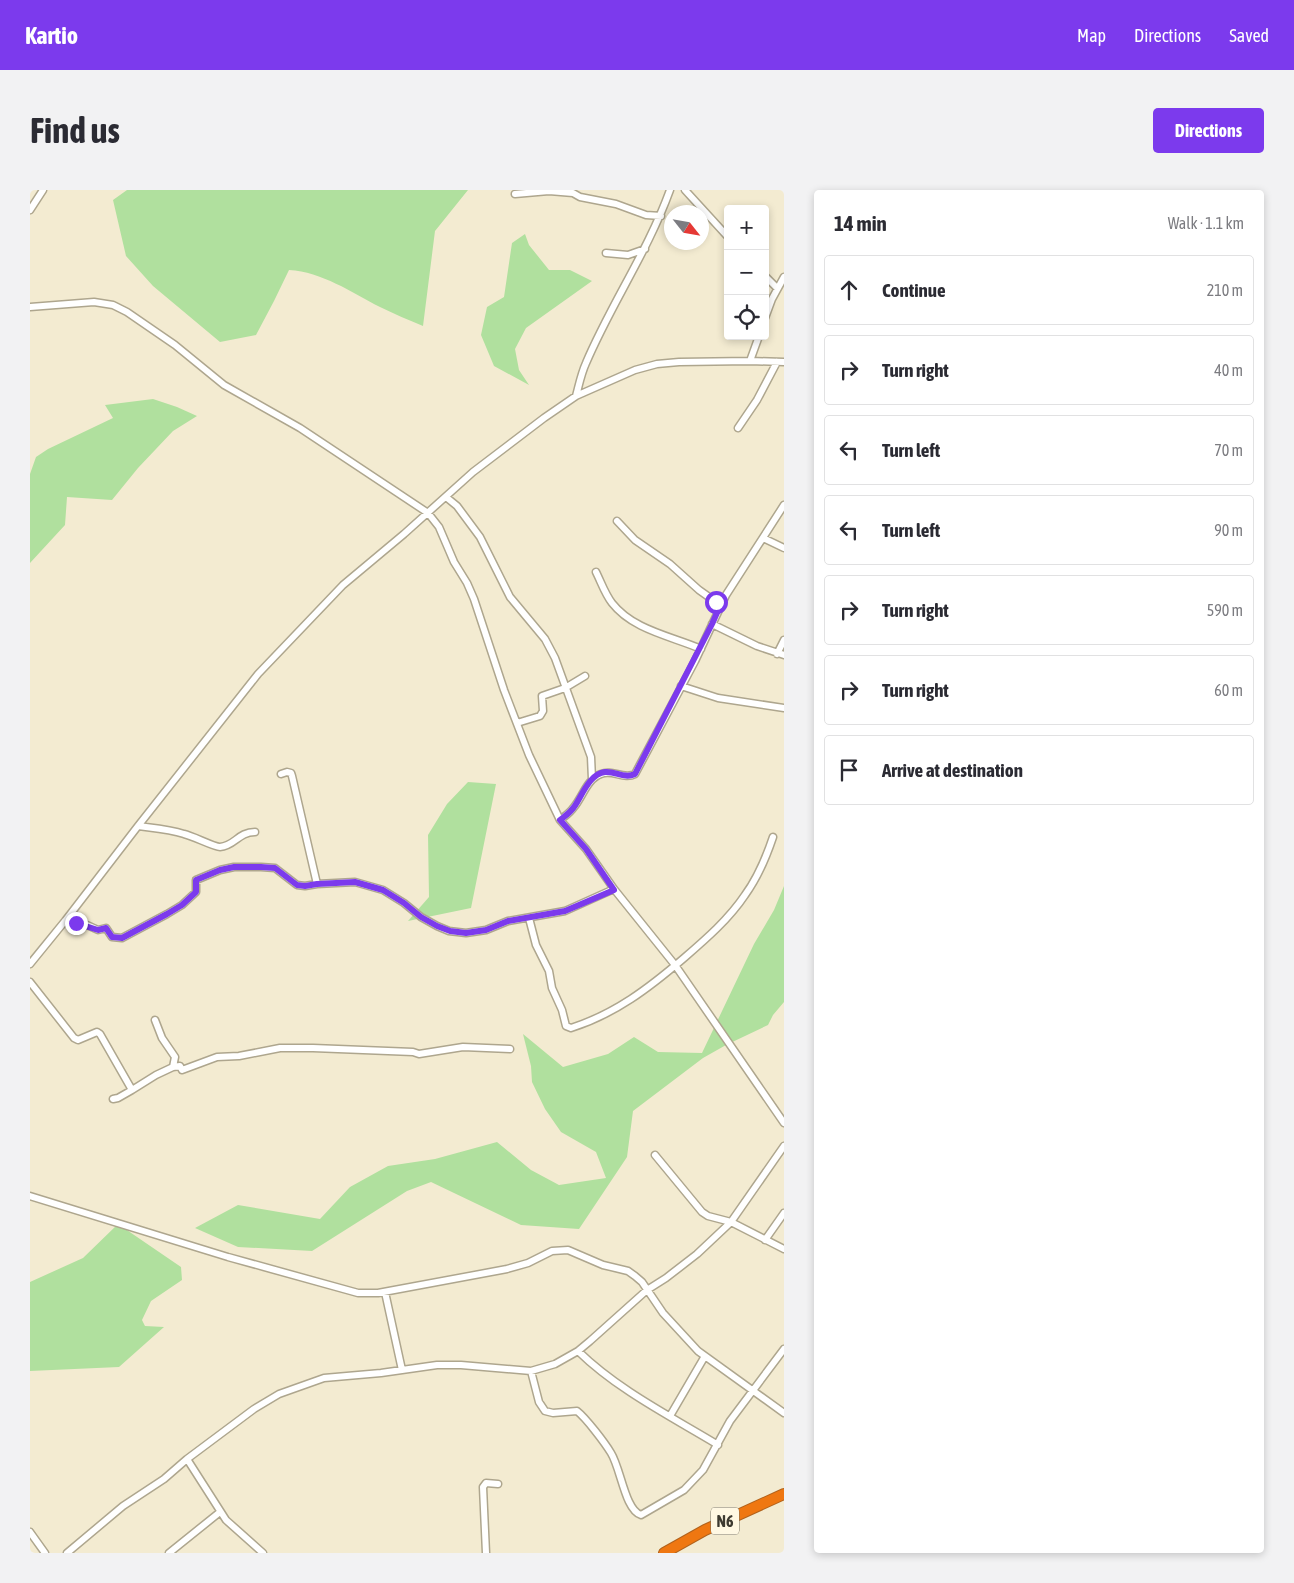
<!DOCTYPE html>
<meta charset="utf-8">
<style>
:root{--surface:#fff;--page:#f2f2f3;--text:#2b2b33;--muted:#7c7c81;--line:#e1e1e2;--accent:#7c3aed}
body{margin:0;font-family:"Asap Condensed",sans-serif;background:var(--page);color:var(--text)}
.controls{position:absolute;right:15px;top:15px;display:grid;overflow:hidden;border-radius:5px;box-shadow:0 2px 8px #0003}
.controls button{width:45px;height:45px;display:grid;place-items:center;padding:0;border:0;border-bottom:1px solid var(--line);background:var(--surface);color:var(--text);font:25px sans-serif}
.compass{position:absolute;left:634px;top:15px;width:45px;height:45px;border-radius:50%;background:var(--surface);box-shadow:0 2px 8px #0003;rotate:121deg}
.stop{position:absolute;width:15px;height:15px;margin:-11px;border:4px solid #7c3aed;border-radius:50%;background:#fff}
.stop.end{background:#7c3aed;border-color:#fff;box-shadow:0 1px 5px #0008}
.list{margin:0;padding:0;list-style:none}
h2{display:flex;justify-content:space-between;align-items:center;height:65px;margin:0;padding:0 20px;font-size:21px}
h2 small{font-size:16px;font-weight:400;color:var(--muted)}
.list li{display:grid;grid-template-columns:32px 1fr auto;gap:15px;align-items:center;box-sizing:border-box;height:70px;margin:0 10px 10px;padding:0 10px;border:1px solid var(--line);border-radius:5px}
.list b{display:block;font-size:19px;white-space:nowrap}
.list em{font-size:16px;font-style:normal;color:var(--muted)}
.icon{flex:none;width:28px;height:28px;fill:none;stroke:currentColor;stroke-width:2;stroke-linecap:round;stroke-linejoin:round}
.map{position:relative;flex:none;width:754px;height:1363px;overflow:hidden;border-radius:5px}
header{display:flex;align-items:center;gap:30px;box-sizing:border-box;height:70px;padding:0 25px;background:var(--accent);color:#fff}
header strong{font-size:24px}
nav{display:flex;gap:28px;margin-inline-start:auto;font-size:18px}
.intro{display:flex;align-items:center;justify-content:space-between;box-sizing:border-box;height:120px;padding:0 30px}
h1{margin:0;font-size:35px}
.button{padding:12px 22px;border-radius:5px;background:var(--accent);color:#fff;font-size:18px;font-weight:700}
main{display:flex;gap:30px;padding:0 30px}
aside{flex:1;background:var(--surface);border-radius:5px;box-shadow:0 2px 8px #0003}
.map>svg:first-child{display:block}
.green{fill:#b0e09e}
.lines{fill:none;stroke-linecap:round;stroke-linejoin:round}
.minor-casing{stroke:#aea68e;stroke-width:9}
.highway-casing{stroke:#b1621c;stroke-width:12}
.minor{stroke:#fff;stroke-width:6}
.highway{stroke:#ef7711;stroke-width:10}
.route{stroke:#7c3aed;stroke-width:6}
.labels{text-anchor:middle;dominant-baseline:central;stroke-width:4;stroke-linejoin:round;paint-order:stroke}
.shield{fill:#fff8e3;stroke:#777366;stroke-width:1}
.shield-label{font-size:16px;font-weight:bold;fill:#3d3a30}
</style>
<header>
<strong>Kartio</strong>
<nav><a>Map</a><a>Directions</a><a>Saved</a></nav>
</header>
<div class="intro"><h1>Find us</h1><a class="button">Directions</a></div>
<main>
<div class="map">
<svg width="754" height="1363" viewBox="0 0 754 1363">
<rect width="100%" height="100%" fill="#f3ebd1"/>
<path class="green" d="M97 0H438L405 41 393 136C379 130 364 124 350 117 321 102 292 82 259 80L244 111 226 145 190 152 123 96 96 66 83 10Z
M495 44 499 55 519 80H540L562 91 496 138 485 159 489 180 499 195 464 176 451 145 457 117 474 107 482 53Z
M123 209 147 217 167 226 143 241 108 278 82 310 37 307 35 335 0 373V284L6 267 18 259 83 228 75 215Z
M438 592 466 594 441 718 378 731 399 707 398 645 417 614Z
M754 696V812L743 825 738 835 696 855 673 868 603 921 597 967 549 1039 491 1035 401 992 377 1001 282 1061 208 1057 165 1038 208 1015 290 1029 320 997 358 976 405 969 467 952 501 980 529 995 576 988 566 962 531 942 515 919 502 892 501 876 493 844 533 877 578 864 604 847 628 862 672 863 724 754 744 720Z
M88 1034 151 1077 152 1090 121 1111 112 1130 115 1136 134 1137 89 1177 0 1181V1092L53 1068Z"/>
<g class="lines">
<defs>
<path id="minor" d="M655 0 698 47
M485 4 519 1 543 3 550 7 586 14 616 25 631 26
M0 20 13 0
M576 63 598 65 615 59
M735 86 747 98
M0 117 64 112 83 115 97 122 145 155 194 195 270 238 398 323 409 337 424 372 437 393 444 409 474 500 499 565 530 630 556 659 584 699 645 775 754 933
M735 128 742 109 754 87
M720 171 729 146
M546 206C549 195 551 184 556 173 581 114 618 61 640 0
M708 238 727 210 747 172
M416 307 427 316 450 347 480 407 515 449 525 468 561 567 562 589
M587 331 605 350 640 374 669 400 686 412 690 416
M733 348 754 358
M566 382C571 392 575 404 582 413 603 440 641 446 671 459
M682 434 727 456 754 465
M747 464 754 450
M651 496 688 508 754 518
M487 533 510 526 513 521 512 506 535 498 555 486
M251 584 257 582 261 583 262 586 287 694
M530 630C535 626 540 623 544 617 553 606 557 589 571 584 582 579 594 590 605 584L665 471 696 405 754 315
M108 636C123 638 139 639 154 644 163 646 184 657 190 657 205 656 208 642 225 642
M499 728 506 755 519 781 522 798 532 820 536 836 541 838C585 824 619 798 654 768 676 749 699 729 715 705 728 687 736 668 743 647
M35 731 57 735 68 740 76 738 82 747 92 748 137 724 152 715 166 702V690L190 680 204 677H231L245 678 267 695 275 696 287 694 325 692 353 700 374 713 391 727 407 736 419 741 436 743 456 740 478 731 535 721 584 699
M0 774 35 731 108 636 228 484 313 395 374 344 443 282 514 228 546 206 605 180 627 174 649 172 720 171 754 172
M0 792 44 848 48 850 67 842 70 844 102 900 126 885 143 877
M125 830 132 848 145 867 143 877 150 876 152 880 187 867 209 866 250 858H283L383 862 389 864 433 857 480 859
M83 909 88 908 102 900
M625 965 672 1022 678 1026 701 1032 754 1059
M0 1006 198 1067 328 1103H348L477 1079 498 1073 522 1061 538 1060 573 1075 598 1081 605 1086 612 1092 633 1123 668 1161 754 1223
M735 1050 754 1023
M355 1102 372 1180
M548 1161C588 1200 640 1226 688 1255
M501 1181 509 1212 515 1221 523 1223 547 1221C556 1228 575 1253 581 1263 591 1279 595 1320 611 1325L654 1300 673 1280 700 1231 754 1159
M640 1226 675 1166
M157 1269 196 1330 233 1363
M0 1342 15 1363
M37 1363 93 1316 134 1289 157 1269 224 1219 249 1204 294 1188 351 1183 407 1175H431L501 1181 525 1174 548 1161 560 1151 617 1100 636 1088 667 1064 701 1032 754 956
M139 1363 190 1322
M456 1363 453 1297 456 1293 468 1294"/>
<path id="highway" d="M634 1363 675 1340 754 1304"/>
</defs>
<use href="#minor" class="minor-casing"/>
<use href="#highway" class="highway-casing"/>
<use href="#minor" class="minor"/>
<use href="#highway" class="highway"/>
</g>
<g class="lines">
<path class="route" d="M46 733 68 740 76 738 82 747 92 748 137 724 152 715 166 702V690L190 680 204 677H231L245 678 267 695 275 696 287 694 325 692 353 700 374 713 391 727 407 736 420 741 436 743 456 740 478 731 535 721 584 700 556 659 530 630C535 626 540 623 544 617 552 606 559 584 575 582 586 581 594 589 605 584L682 434 690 416 686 412"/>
</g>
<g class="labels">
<rect class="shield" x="681" y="1317.5" width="28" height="27" rx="4"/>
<g class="shield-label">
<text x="695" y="1331">N6</text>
</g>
</g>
</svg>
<div class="controls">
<button>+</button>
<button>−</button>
<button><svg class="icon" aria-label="locate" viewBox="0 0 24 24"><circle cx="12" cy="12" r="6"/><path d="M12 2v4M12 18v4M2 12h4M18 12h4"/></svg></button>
</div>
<svg class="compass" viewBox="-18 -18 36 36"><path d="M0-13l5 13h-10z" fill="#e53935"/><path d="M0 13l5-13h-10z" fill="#7c7c81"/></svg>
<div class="stop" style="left:686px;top:412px"></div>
<div class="stop end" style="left:46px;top:733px"></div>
</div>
<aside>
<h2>14 min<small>Walk · 1.1 km</small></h2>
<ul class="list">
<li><svg class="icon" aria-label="ahead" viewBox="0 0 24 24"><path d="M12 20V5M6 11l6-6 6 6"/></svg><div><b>Continue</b></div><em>210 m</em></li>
<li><svg class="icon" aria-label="right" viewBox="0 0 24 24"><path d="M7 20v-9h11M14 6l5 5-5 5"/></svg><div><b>Turn right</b></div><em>40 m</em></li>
<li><svg class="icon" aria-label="left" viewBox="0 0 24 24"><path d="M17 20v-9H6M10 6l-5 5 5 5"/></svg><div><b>Turn left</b></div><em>70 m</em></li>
<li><svg class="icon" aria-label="left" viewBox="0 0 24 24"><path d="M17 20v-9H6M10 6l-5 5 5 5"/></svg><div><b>Turn left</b></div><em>90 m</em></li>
<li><svg class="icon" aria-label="right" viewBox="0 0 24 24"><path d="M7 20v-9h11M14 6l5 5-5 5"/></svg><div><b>Turn right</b></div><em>590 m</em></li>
<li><svg class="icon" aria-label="right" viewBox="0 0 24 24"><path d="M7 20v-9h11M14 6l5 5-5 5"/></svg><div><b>Turn right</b></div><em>60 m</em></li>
<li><svg class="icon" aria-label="arrive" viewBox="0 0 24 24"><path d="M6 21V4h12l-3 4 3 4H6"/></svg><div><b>Arrive at destination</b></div></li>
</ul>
</aside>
</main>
